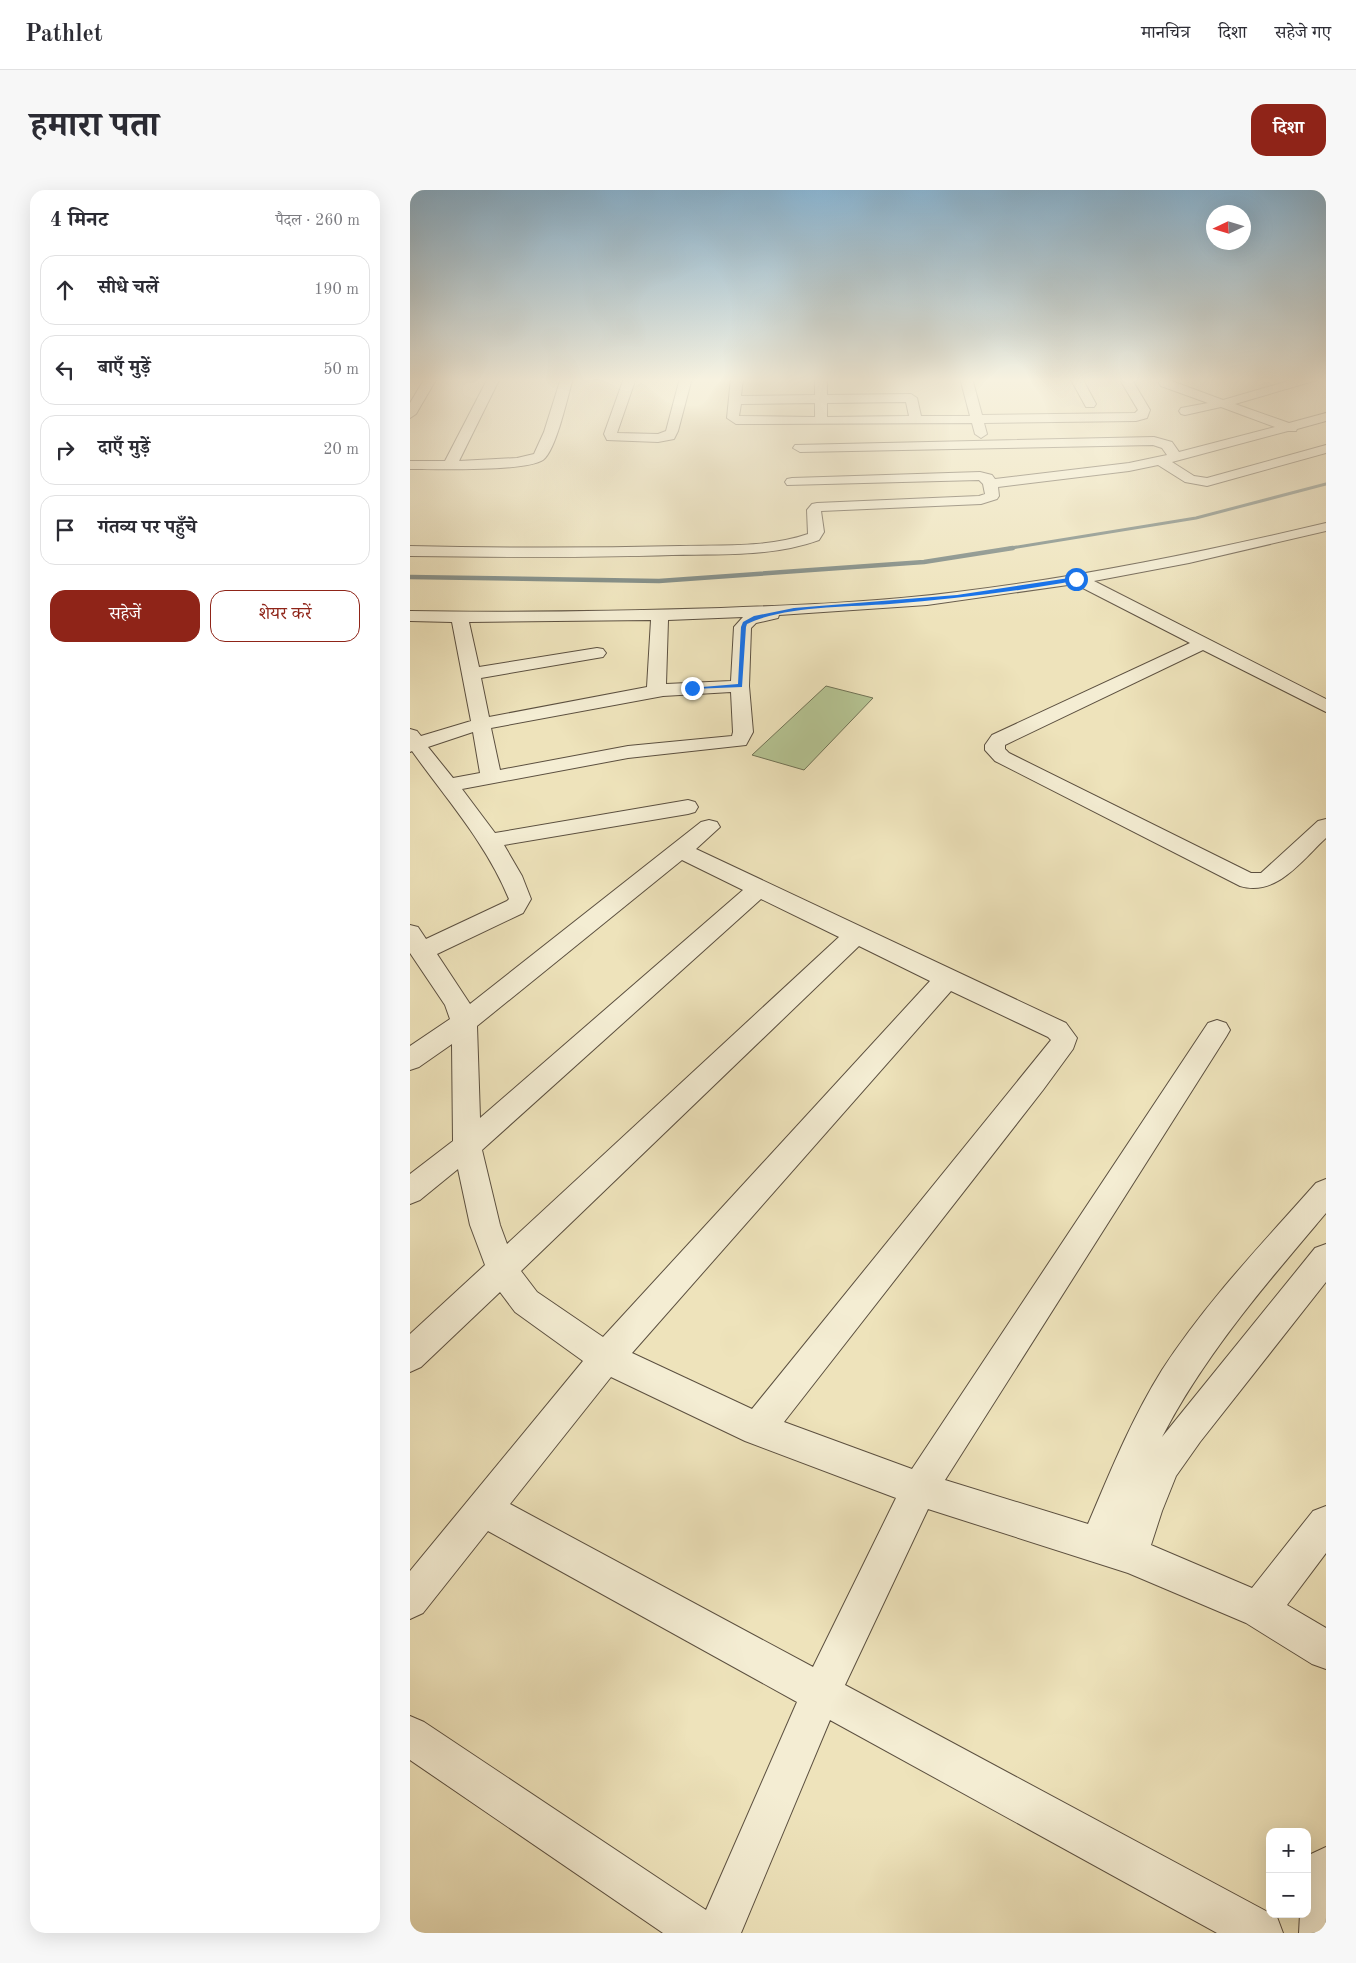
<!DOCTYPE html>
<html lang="hi">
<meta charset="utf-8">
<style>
:root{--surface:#fff;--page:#f7f7f7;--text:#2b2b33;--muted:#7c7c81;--line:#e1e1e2;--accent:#8f2418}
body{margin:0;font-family:"Old Standard TT","Noto Serif Devanagari",serif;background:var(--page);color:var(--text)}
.controls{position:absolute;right:15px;bottom:15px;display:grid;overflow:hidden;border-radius:10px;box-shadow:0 5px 20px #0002}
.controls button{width:45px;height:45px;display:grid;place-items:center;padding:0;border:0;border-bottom:1px solid var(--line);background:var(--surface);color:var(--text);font:25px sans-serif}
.compass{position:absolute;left:796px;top:15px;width:45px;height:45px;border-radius:50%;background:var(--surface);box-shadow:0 5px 20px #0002;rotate:266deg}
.stop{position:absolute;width:15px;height:15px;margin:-11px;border:4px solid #1a73e8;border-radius:50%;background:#fff}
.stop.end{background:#1a73e8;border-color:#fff;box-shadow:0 1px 5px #0008}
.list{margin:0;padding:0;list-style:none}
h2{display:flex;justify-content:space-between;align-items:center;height:65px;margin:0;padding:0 20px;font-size:21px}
h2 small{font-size:16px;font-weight:400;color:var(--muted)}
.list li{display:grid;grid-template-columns:32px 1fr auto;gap:15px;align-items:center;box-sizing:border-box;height:70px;margin:0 10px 10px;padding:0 10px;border:1px solid var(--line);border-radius:15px}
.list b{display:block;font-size:19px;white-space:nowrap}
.list em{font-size:16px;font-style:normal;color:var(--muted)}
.actions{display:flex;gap:10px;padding:15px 20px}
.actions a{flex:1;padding:11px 0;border:1px solid var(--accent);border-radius:15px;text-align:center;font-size:18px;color:var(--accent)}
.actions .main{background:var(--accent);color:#fff}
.icon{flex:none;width:28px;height:28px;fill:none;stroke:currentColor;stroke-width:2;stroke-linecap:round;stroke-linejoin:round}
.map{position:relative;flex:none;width:916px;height:1743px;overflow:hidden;border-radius:15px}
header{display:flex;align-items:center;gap:30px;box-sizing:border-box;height:70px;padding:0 25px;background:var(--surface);border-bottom:1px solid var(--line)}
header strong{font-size:24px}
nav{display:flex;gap:28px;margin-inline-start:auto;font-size:18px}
.intro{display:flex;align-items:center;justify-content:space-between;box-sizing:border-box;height:120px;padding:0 30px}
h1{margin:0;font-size:35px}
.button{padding:12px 22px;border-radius:15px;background:var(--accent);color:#fff;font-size:18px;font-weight:700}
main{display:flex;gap:30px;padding:0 30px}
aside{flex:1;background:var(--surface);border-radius:15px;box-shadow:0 5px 20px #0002}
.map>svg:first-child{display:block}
.green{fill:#b5c493;stroke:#707255}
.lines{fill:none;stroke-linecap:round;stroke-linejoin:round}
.stream-far1{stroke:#6f7d79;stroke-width:3}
.stream{stroke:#6f7d79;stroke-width:4.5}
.minor-casing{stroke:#5c5040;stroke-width:2}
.minor{fill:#f4edd3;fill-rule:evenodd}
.route{fill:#1a73e8}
</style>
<header>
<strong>Pathlet</strong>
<nav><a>मानचित्र</a><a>दिशा</a><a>सहेजे गए</a></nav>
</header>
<div class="intro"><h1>हमारा पता</h1><a class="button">दिशा</a></div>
<main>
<aside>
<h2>4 मिनट<small>पैदल · 260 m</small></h2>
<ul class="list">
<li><svg class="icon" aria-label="ahead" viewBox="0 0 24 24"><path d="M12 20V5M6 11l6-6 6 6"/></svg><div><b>सीधे चलें</b></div><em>190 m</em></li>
<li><svg class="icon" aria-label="left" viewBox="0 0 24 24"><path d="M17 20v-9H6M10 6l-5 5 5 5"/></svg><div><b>बाएँ मुड़ें</b></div><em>50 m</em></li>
<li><svg class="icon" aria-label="right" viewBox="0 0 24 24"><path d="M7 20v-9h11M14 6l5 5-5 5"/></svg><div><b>दाएँ मुड़ें</b></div><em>20 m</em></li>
<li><svg class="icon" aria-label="arrive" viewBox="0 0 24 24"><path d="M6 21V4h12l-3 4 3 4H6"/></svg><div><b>गंतव्य पर पहुँचे</b></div></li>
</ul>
<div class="actions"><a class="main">सहेजें</a><a>शेयर करें</a></div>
</aside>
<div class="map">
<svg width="916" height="1743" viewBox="0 0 916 1743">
<rect width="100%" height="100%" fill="#eee3bb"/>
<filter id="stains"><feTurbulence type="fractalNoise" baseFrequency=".004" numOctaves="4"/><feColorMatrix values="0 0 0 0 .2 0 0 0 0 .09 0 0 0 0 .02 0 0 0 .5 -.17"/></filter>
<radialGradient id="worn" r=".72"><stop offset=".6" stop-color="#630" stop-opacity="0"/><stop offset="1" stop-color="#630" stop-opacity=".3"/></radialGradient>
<path class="green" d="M416 496 463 508 394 580 342 565Z"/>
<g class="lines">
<path class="stream-far1" d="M595 359 786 328 916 294"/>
<path class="stream" d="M0 387 249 391 514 372 603 358"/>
<defs>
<path id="minor" d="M15 188H27L6 224 0 228V213Z
M78 188H90L49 271 107 268 124 264 134 242 151 188H163C158 205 146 261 133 270 115 282 25 279 0 279V271H35Z
M214 188H226L207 243 248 244 256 241 270 188H282L268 241 264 249 248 252 197 250 194 244Z
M321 188H333L331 206 405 205V188H417V205L501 204 507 208 511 226H560L550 188H562L572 225 725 223 728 220 709 188H721L740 220 737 228 726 231 574 233 577 244 571 248 565 244 562 233 326 234 317 228ZM496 212 499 226 417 227V213ZM405 213V227L329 226 331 214Z
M660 188H672L686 214 684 217H676Z
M889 188H909L907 190 825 214 879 233 916 223V231L887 239 886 241H878L762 272 784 286 797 288 916 255V263L797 296 775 292 748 275 719 281 588 297 589 306 587 309 571 314 411 321 414 342 409 350C362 367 312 364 262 365 175 368 87 367 0 366V356C90 358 180 358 270 356 312 355 357 358 398 344L397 320 402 314 407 313 569 306 575 304 573 294 569 290 377 295 375 292 377 289 382 288 570 282 582 285 585 289 719 273 757 265 752 258 743 255 390 262 383 258 385 255 744 247 762 252 769 262 865 237 811 217 775 225 771 224 769 221 771 218 798 213 751 196 749 193 751 190H759L813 210Z
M916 333V341L779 373 684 391 916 509V522L793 460 595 555V559L599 563 841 683H851L908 631 916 629V648C892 670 867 707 830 696L585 571 575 560V555L582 545 780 453 665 394 517 415 369 425 368 428 346 433 341 438 339 496 343 542 336 555 218 568 52 599 85 643 278 610 285 612 288 617 285 622 278 624 94 655 112 686 121 709 113 723 27 764 60 814 291 632 299 630 307 632 310 637 286 659 656 833 667 848 663 859 633 900 374 1232 502 1279 798 833 807 830 816 833 820 840 816 847 535 1290 678 1334C700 1282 722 1228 752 1180 796 1112 852 1054 906 993L916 989V1023C856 1094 795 1164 752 1247L905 1058 916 1054V1092L790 1252 766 1286 752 1321 741 1355 842 1398 903 1321 916 1316V1363L877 1415 916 1438V1479L902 1474 836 1433 718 1383 518 1319 435 1495 867 1727 873 1743H807L420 1530 331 1743H253L0 1570V1526L14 1532 296 1720 387 1512 78 1341 13 1423 0 1429V1381L173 1171 105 1122 90 1102 11 1177 0 1182V1144L75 1075 60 1035 48 979 10 1010 0 1014V984L43 951 42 854 9 877 0 880V856L40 829 35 815 0 763V735L8 737 16 749 97 711 99 709C76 653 37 610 2 561L0 562V539L7 541 11 546 61 531 42 432 0 431V421C104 423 207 421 311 418 390 415 469 412 547 402 671 387 794 362 916 333ZM333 427 324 437 321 491 256 494 258 430ZM241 430 237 497 79 527 71 488 187 468 193 467 196 463 193 459 187 458 69 477 59 432ZM321 502 323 542 322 546 218 556 90 580 81 538 253 506ZM63 542 70 583 43 588 18 557ZM272 670 333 700 70 928 67 836ZM351 709 429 747 97 1054 90 1035 72 960ZM449 756 520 791 193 1147 127 1102 111 1081ZM541 801 638 847 641 850 342 1219 222 1163ZM201 1187 335 1251 486 1308 403 1477 100 1314Z
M916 1657V1743H889L890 1724H897V1672L901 1664Z"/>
</defs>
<use href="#minor" class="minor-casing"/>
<use href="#minor" class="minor"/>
</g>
<linearGradient id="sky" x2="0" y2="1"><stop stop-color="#8ab7d6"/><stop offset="0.44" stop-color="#f7f2e0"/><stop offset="1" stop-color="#f7f2e0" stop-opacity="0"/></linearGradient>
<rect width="916" height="432" fill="url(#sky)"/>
<path class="route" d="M666 387 668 390C606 402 543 409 480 414 439 417 373 416 337 434L336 437 332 497 282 499 280 498 328 494 331 437 333 432 344 426 384 418 547 405Z"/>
<rect width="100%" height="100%" filter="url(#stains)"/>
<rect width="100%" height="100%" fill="url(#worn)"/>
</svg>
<div class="controls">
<button>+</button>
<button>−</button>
</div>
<svg class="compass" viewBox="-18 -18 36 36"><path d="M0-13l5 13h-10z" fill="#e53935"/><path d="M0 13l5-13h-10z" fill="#7c7c81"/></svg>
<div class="stop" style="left:666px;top:389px"></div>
<div class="stop end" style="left:282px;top:498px"></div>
</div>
</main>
